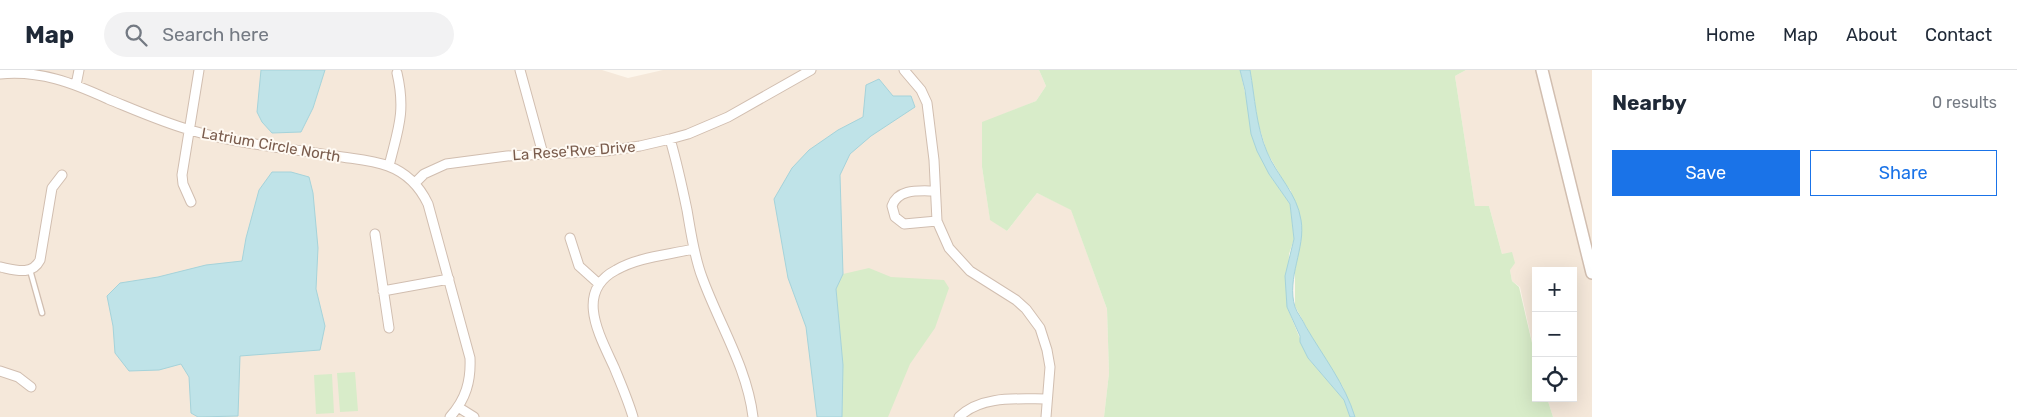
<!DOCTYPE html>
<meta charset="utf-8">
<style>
:root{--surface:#fff;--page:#f2f2f3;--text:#1f2937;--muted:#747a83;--line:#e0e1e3;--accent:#1a73e8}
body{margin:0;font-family:Rubik,sans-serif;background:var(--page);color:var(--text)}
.controls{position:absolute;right:15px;bottom:15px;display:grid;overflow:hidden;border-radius:0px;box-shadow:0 5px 20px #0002}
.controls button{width:45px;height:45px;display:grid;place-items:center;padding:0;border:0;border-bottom:1px solid var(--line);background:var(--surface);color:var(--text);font:25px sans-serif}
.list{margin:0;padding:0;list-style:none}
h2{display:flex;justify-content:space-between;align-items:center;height:65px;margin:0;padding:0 20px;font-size:21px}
h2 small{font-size:16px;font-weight:400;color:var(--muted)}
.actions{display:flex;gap:10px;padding:15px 20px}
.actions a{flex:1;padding:11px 0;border:1px solid var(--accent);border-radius:0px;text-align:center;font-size:18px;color:var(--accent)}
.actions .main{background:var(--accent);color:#fff}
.icon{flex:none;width:28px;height:28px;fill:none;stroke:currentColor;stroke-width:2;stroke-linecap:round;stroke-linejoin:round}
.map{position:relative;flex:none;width:1592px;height:347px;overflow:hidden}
header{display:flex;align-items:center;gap:30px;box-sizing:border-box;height:70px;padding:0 25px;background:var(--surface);border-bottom:1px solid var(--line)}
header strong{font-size:24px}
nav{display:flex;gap:28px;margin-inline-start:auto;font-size:18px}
.search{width:350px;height:45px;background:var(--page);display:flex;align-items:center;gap:12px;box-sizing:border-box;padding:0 18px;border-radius:28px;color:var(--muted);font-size:19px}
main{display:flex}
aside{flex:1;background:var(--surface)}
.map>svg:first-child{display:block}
.residential{fill:#f5e8da}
.green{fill:#d8ecc9}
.water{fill:#bfe3e8;stroke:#a5d3da}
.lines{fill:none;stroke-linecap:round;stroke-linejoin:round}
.service-casing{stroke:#d1beb0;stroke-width:7}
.minor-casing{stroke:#d1beb0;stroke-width:11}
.tertiary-casing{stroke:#d1beb0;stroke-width:14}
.service{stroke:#fff;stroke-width:4.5}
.minor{stroke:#fff;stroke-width:9}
.tertiary{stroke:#fff;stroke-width:11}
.labels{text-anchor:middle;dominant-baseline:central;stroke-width:4;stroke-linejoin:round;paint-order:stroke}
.street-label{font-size:15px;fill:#7a5c4d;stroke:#fffaf3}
</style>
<header>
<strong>Map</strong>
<div class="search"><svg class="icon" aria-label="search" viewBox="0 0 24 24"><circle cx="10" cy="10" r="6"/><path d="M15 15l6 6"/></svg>Search here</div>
<nav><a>Home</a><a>Map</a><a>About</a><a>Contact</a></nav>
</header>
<main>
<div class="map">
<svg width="1592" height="347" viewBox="0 0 1592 347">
<rect width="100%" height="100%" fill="#fdf6ec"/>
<path class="residential" d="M0 0H261L262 52 272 63 301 62 313 38 325 0H602L628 8 663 0H1039L1046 16 1036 31 982 53V97L990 149 1007 161 1037 123 1071 139 1107 239 1109 303 1104 347H0Z
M1466 0H1592V347H1553L1547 328H1573V201H1536V290L1520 217 1512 211 1510 200 1512 183 1502 184 1489 136H1475L1455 6Z"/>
<path class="green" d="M1039 0H1240L1249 41 1269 104 1290 134 1294 169 1289 184 1287 237 1308 288 1344 330 1350 347H1104L1109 303 1107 239 1071 140 1037 123 1007 161 990 150 982 97V52L1036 31 1046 16Z
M1250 0H1466L1455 6 1475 136H1489L1502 184 1512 182 1515 193 1510 200 1512 211 1519 217 1536 290V328H1547L1553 347H1355L1343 317 1322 286 1295 236V197L1299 177 1291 121 1284 112 1267 82 1258 53Z
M869 198 891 207 944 210 949 218 935 258 910 294 888 347H842L843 295 836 219 843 204Z
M355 302 358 341 340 342 337 303Z
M332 304 334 343 316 344 314 305Z"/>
<path class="water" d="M261 0H325L313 38 301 62 272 63 262 52 257 42Z
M1240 0H1250C1255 28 1256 56 1267 82 1277 106 1297 123 1301 150 1306 178 1286 208 1295 237 1297 243 1303 250 1306 257 1323 286 1345 314 1355 347H1350L1344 330 1308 288 1300 272V266L1287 237 1285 206 1294 169 1290 134 1269 104 1257 81 1251 64 1245 20Z
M879 9 893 26H911L915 37 871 66 850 84 840 105 843 204 836 219 843 295 842 347H817L806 257 788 208 774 129 792 98 809 80 838 60 863 47 866 15Z
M272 102H291L309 107 313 123 318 178 316 219 325 256 320 280 240 286 238 346 198 347 191 343 189 307 181 294 159 300 129 301 115 283 113 256 107 226 120 213 158 207 206 195 242 191 246 168 259 120Z"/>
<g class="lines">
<defs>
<path id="service" d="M30 200 42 243"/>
<path id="minor" d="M520 0 543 84
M904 0 921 20 927 33 934 90 937 151 949 178 970 201 1016 230 1026 239 1040 258 1047 280 1050 297 1046 347
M0 4C40 0 73 13 108 29 135 40 162 52 190 60 237 74 287 78 336 86 353 89 372 90 388 96 407 103 419 115 428 134L470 288C471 311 466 329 450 347
M76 15 79 0
M670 69C677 93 682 116 687 140 691 163 694 186 702 207 719 254 747 297 753 347
M389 96C398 59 406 42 397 3
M415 113 424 104 446 94 507 86 606 81 640 76 670 69 688 64 728 47 811 0
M935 121C920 121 898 118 892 136L895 147 904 154 937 151
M191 132 183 114 182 105 199 0
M375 164 389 258
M570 168 579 196 599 214
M0 197C15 200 32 206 40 190L52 118 62 105
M383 221 449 209
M0 301 18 307 31 317
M458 337 474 347
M633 347C628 330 621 314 614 297 600 266 574 222 616 200 638 187 668 185 693 179
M959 347C981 325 1018 329 1047 329"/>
<path id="tertiary" d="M1542 0 1592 203"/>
</defs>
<use href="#service" class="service-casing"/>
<use href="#minor" class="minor-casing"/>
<use href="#tertiary" class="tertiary-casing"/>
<use href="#service" class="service"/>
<use href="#minor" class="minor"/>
<use href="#tertiary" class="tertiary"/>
</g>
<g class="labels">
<g class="street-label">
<text transform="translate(271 75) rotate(10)">Latrium Circle North</text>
<text transform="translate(574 81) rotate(-4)">La Rese'Rve Drive</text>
</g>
</g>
</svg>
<div class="controls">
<button>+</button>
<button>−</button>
<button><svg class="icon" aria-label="locate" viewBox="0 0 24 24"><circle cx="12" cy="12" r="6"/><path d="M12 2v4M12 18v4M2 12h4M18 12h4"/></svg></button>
</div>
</div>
<aside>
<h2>Nearby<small>0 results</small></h2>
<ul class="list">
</ul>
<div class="actions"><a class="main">Save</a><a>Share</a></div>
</aside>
</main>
